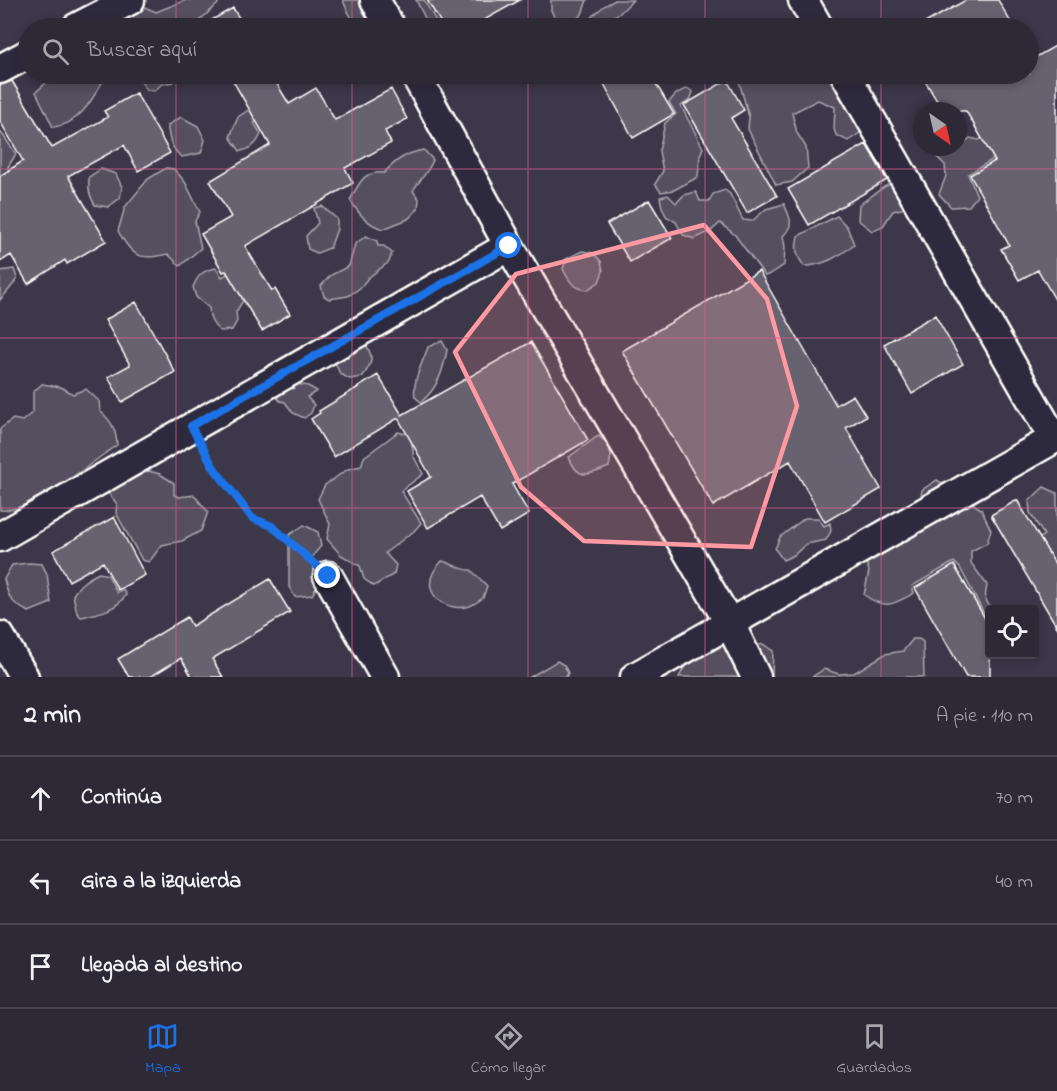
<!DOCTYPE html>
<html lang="es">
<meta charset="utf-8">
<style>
:root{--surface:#2d2937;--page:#35313f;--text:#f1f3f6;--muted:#a7a6ad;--line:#484552;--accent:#1a73e8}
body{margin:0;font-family:"Indie Flower",sans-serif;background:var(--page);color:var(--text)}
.controls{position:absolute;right:18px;bottom:18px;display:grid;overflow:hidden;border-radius:6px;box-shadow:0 3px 9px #0003}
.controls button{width:54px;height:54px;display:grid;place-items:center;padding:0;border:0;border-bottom:2px solid var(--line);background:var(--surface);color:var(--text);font:30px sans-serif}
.compass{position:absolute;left:913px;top:102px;width:54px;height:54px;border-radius:50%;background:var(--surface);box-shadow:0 3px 9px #0003;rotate:146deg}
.stop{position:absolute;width:18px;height:18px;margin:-14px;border:4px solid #1a73e8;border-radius:50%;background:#fff}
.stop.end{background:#1a73e8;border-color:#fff;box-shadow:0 2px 6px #0008}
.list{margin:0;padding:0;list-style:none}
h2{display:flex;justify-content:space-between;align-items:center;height:78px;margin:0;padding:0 24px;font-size:26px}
h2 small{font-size:20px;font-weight:400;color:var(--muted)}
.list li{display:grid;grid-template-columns:39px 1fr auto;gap:18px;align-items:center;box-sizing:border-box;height:84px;padding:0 24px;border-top:2px solid var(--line)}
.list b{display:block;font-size:22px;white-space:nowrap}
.list em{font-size:20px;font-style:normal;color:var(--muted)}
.icon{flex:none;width:33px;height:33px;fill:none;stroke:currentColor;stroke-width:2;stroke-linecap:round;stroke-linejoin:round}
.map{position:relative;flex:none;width:1057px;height:677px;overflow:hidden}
.search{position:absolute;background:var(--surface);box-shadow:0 3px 9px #0003;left:18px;right:18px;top:18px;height:66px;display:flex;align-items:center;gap:15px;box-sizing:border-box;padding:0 21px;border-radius:33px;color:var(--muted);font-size:22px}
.sheet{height:330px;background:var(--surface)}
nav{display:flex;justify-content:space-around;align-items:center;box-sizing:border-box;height:84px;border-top:2px solid var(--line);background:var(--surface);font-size:16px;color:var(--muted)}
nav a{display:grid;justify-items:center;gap:3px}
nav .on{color:var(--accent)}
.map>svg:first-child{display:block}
.green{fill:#555060;stroke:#aaa8b0;stroke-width:1.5}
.building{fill:#666270;stroke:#fff;stroke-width:1.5}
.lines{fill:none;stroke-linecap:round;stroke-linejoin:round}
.minor-casing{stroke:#fff;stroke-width:33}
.path{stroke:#fff;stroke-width:4;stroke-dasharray:6 4.5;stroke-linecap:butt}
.minor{stroke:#2f2a3d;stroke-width:28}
.route{stroke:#1a73e8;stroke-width:8}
.marked{fill:#ff9aa2;fill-opacity:0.2;stroke:#ff9aa2;stroke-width:4.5;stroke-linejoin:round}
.grid{fill:none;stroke:#d45d8c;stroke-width:1.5;stroke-opacity:0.55}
</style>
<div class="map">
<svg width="1057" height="677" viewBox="0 0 1057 677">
<rect width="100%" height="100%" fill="#3c3749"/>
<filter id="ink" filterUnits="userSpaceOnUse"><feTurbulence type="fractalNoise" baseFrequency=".0167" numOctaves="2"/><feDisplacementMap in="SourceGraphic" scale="12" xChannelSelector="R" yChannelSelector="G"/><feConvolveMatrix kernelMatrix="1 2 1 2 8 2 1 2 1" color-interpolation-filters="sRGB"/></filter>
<g filter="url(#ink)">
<path class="green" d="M186 0H218V4L191 28H91L133 2 156 12Z
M343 0H380L394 28C365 28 354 31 343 0Z
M416 0H424L440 28H430Z
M551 0H587L582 14 568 27H559L551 10Z
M615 0H633L620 13 610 18 597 28H580V27L604 6Z
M56 74H107C94 96 81 125 53 127L36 92Z
M140 74H179L173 82 162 84 154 91 147 90 142 83Z
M737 74H853L866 129 848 141 836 135 834 129 835 107 818 100 792 113 797 133 806 147 808 168 792 182 776 185 748 129 749 117Z
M687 88 693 92 690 100 681 106 703 148 700 155 698 177 674 190 661 192 655 184 663 171 659 151 665 123 676 114 669 102 676 94Z
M250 109 259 120 254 123 261 134C257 144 251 150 240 151L230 137 238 117Z
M181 117 198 126 205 140 201 153 182 157C171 149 168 137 168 125Z
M1004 126 1022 142 968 174 977 196 969 206 951 207 939 194 946 176 945 165 936 156 934 147H952L955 151 970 138 979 140Z
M0 131 16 154 8 167 10 180 0 183Z
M424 150 433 160C428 173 420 179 413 191L419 199 418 209 408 219 383 229C367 224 359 214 350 200 360 183 362 171 384 173 396 160 406 153 424 150Z
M166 168 174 169 185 182 200 212 195 221 201 248 180 266 168 254C139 261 133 257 118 231L125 207 148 179Z
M101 169 116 174 122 187 120 198 108 207 95 205C89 195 88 189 89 177Z
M909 175V207L893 211 883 226 872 231 858 220 859 205 884 187Z
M725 190 730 194 743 220 752 221 766 209 784 204C790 217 795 225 783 236L785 247 784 265 772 273 765 276 735 235 720 223 711 231 694 239 683 235 676 222 666 216 662 207 660 197 668 195 676 203 684 195 696 192 700 201H709L713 194Z
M322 206 337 219V229L330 248 317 253 308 249 306 236 318 223 314 208Z
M837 216 847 227 854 244C841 256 822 266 804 266 796 255 795 249 798 236Z
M366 236 377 241 378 246H384L392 253 389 262 368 278 360 288 348 296 329 299 324 296 321 286 331 275 349 266 355 244Z
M582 251 593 253 601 261 603 271 599 282 587 290C573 288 569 281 563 269L566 259Z
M216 268 222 277 236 269 244 299 236 312 237 321 232 330 220 331C212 325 209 318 209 308L196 297 193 287C198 275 203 270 216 268Z
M14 269 17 278C15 284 5 294 0 300V271Z
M363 340C374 356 374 362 362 377L350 379 340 374 335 362Z
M442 341 447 350C443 371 438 388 421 402L415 397C412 381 423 362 428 347Z
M42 384 61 387 73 394 86 389 99 401 100 411C112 421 116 430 117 445 90 463 32 513 0 510V429L13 419 22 421 33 412V392Z
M287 384 293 389 297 384 308 386 317 391 307 397 314 405 311 413 304 418 293 413 285 402 280 401 275 395Z
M398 432 410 435 413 449V455L423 474 401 491 421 523 414 531 385 553 396 565 394 574 374 586 364 579 360 566 341 555 327 539 330 524 318 499 325 485 348 469 361 466 364 457Z
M598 436 609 443 611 456 609 467C589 475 578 481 569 457Z
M141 469 160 474 174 483V495L179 497 194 495 208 512 201 531 182 541 162 545 149 562 142 560 116 513 117 504 105 489Z
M937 480 981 509 991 530 987 543 971 551V563L987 585 985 598 991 609 990 610 989 623 960 568 954 562 912 586 914 593C892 605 886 610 864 595L869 571 865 559 916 527 922 490Z
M1044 487 1057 493V566L1045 576 1031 544 1044 535 1030 513 1029 501Z
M805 518H818L824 526 830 523 831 531 826 540 806 544 794 555 783 560 775 549 780 537Z
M304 525 318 532 321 546 311 558 316 565 319 583 312 595 295 597 289 587V535Z
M442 561C451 563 464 571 471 570L487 586 483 598C479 601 474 604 470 606 449 613 422 596 433 573 435 569 439 564 442 561Z
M29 563 42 564 47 574 51 603 29 612C12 604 8 598 4 579L12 565Z
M99 573 108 575 117 593 123 589 126 595C115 611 99 613 81 617L77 613 73 595C80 583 87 579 99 573Z
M726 634 743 649 763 644 773 651 772 677H679L687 662Z
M913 639H919L923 642 924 677H812L824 669 839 674 854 673 885 654 903 651Z
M557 661 564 665 568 673 566 677H530Z"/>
<path class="building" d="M427 0H520L470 28H444Z
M966 0H998L1014 28H916Z
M233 8 245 28H202L201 26Z
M1057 45V303L1038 270 1019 280 1001 249 1009 245 970 175 995 161 966 111H943L921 74H1029V54L1031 60Z
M229 74H271L289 104 316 88 335 120 391 89 407 119 385 131 391 143 345 168 353 183 245 246 272 291 275 289 290 314 262 331 226 271 223 272 201 234 231 217 210 181 270 145Z
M618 74H650L674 114 633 138 603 82Z
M727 80 744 110 731 118 777 196 747 213 684 105Z
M12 81 52 148 108 117 104 111 136 93 170 153 138 171 124 145 68 176 106 241 67 264 65 260 28 284 11 255 0 262V176L23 161 0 121V85Z
M866 144 887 180 809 225 788 189Z
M649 200 672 238 630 262 607 224Z
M759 271 836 405 853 395 866 416 846 428 881 489 825 522 790 461 713 506 622 351Z
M136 302 175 372 122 402 108 377 130 365 105 320Z
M935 315 963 364 912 394 884 344Z
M531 342 588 440 512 484 529 514 500 531 480 497 428 528 407 491 431 477 398 418 334 457 311 419 320 413 319 411 378 375 402 415Z
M1017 500 1057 567V627L991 515Z
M114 517 145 575 118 590 103 562 69 581 53 551Z
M954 565 990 627V677H966L915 588Z
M270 579 290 612 212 659 223 677H192L181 658 150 677H129L118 659 187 617 192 626Z"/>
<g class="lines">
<defs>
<path id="minor" d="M375 0 391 28
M803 0 819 28
M76 28 130 0
M0 69 28 54
M415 74 509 246 730 624 756 677
M845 74 1054 439
M0 537 509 246
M328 576 385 677
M0 636 24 677
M635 677 1057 437"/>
</defs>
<use href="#minor" class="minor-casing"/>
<path class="path" d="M206 453 214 468 252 518 272 526 305 555"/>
<use href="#minor" class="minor"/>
</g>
</g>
<g class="lines" filter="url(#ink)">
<path class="route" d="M328 576 272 526 252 518 214 468 191 426 509 246"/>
</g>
<path class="marked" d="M704 225 767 299 797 406 751 547 584 541 521 487 455 352 516 274Z"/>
<path class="grid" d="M176 0V28M352 0V28M528 0V28M705 0V28M881 0V28M176 74V677M352 74V677M528 74V677M705 74V677M881 74V677M0 169H1057M0 338H1057M0 508H1057"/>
</svg>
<div class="controls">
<button><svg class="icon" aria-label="locate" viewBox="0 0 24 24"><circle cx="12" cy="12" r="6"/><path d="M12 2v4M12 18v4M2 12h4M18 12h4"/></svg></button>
</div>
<svg class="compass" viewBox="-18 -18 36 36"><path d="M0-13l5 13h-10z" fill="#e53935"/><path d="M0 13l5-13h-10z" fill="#a7a6ad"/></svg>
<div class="stop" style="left:509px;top:246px"></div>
<div class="stop end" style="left:328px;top:576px"></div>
<div class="search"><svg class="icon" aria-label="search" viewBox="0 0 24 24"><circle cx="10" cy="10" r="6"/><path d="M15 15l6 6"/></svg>Buscar aquí</div>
</div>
<section class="sheet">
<h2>2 min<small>A pie · 110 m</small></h2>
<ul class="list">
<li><svg class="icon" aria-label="ahead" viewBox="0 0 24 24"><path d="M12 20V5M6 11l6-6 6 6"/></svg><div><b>Continúa</b></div><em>70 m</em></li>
<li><svg class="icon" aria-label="left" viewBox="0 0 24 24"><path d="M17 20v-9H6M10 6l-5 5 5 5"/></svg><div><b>Gira a la izquierda</b></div><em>40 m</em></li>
<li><svg class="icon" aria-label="arrive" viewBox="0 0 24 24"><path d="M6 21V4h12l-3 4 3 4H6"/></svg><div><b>Llegada al destino</b></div></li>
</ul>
</section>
<nav>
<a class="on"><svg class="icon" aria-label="map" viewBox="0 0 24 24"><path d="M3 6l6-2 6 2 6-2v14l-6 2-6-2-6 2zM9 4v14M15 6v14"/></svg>Mapa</a>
<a><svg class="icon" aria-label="directions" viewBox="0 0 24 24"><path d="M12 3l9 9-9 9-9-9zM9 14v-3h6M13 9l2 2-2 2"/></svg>Cómo llegar</a>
<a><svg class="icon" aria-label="saved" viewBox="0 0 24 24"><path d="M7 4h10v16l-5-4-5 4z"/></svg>Guardados</a>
</nav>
